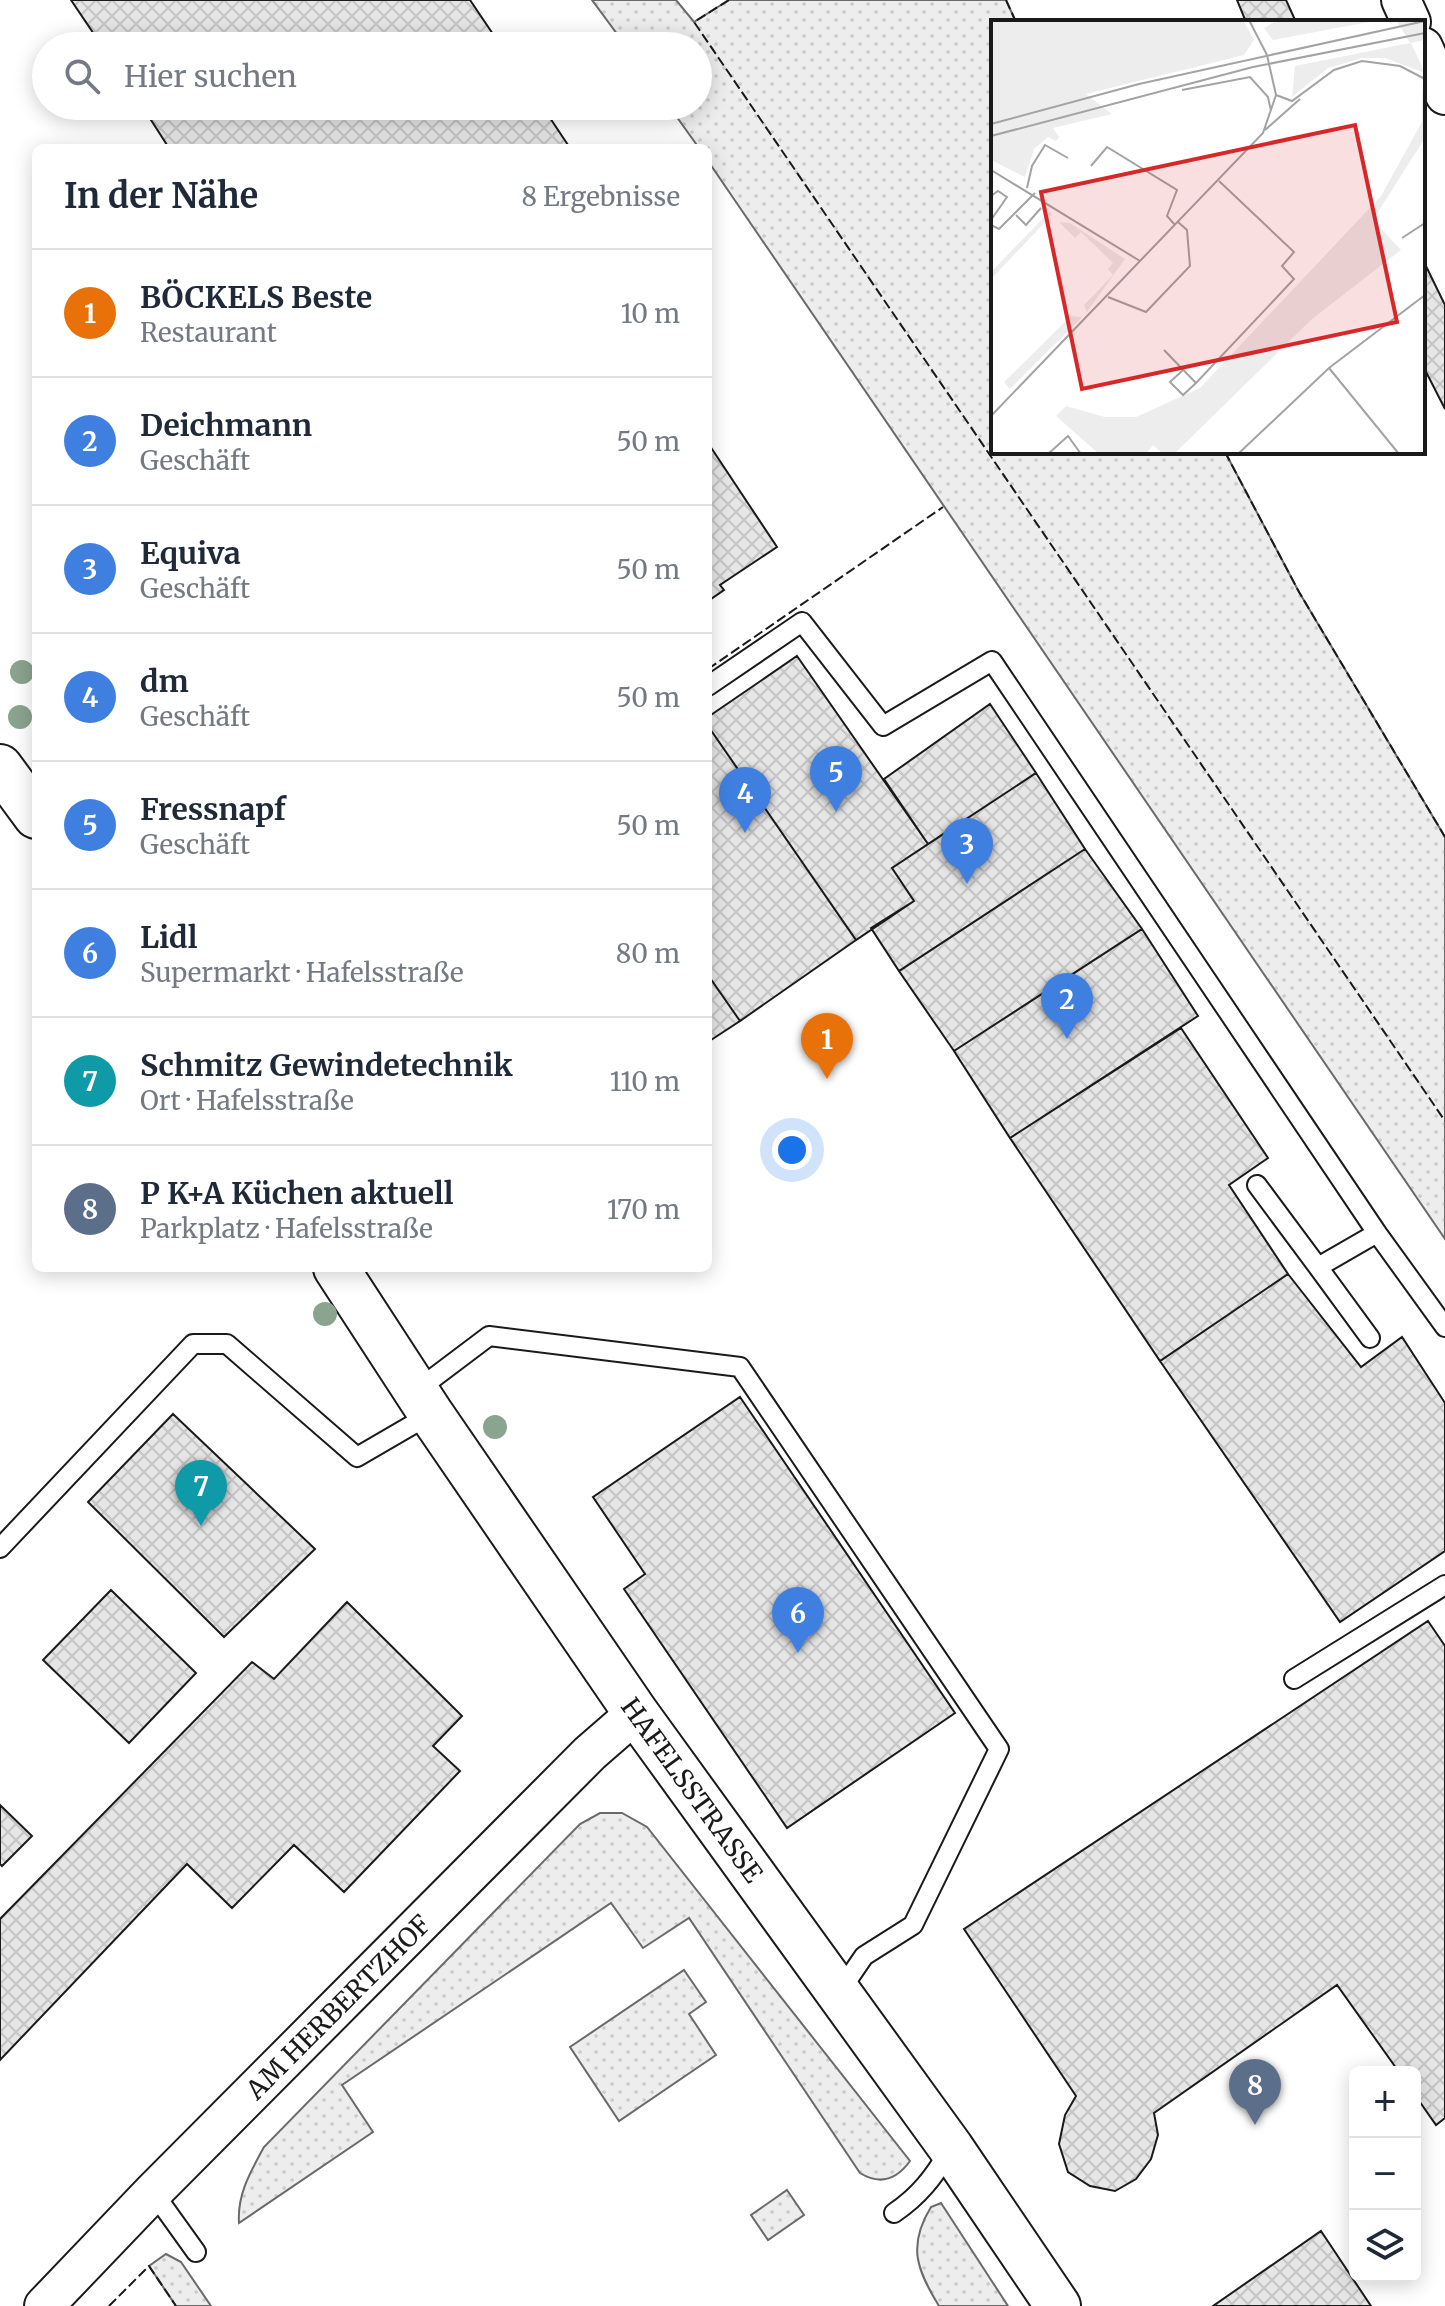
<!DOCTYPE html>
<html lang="de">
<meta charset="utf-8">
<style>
:root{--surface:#fff;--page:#f6f6f7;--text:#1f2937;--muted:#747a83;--line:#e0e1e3;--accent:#d93025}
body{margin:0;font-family:Merriweather,serif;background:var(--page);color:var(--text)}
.controls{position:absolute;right:24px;bottom:24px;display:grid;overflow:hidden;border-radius:12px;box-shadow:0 4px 20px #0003}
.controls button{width:72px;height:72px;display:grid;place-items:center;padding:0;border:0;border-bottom:2px solid var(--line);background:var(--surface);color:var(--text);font:40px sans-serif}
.you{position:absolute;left:792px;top:1150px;width:28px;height:28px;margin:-20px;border:6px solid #fff;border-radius:50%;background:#1a73e8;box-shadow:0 0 0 12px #1a73e833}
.badge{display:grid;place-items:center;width:52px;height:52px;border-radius:50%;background:var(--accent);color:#fff;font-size:26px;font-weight:700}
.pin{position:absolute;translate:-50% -66px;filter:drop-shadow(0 2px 4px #0008)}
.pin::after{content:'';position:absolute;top:42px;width:28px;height:24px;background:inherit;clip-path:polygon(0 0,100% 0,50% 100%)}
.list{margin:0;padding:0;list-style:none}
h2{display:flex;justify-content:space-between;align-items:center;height:104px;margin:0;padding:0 32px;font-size:34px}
h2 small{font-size:26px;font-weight:400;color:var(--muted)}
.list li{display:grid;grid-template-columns:52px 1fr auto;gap:24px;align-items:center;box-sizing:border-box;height:128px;padding:0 32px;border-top:2px solid var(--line)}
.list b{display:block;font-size:30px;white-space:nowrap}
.list p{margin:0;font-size:26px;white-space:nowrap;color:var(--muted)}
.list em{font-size:26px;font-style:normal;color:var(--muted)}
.icon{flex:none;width:44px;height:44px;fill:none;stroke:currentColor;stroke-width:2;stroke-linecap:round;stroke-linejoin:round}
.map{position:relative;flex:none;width:1445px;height:2306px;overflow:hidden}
.search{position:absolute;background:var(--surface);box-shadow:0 4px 20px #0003;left:32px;top:32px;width:680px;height:88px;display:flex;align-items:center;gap:20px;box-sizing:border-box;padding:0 28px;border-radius:44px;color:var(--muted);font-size:30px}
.panel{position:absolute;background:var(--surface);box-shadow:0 4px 20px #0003;left:32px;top:144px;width:680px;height:1128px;border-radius:12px}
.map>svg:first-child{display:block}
.grass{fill:url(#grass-dots);stroke:#6a6a6a;stroke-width:2}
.building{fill:url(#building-cross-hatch);stroke:#1a1a1a;stroke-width:2}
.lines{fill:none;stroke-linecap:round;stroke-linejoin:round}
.lane-casing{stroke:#1a1a1a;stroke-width:22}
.street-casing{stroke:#1a1a1a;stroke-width:42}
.secondary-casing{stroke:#1a1a1a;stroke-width:48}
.lane{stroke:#fff;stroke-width:18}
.street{stroke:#fff;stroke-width:38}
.secondary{stroke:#fff;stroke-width:44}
.fence{stroke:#1a1a1a;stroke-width:2;stroke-dasharray:10 4;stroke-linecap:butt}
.tree{fill:#8aa48f}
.labels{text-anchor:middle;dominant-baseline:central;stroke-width:6;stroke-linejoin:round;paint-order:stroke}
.street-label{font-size:26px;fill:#1a1a1a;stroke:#fff}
.inset-road{fill:none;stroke:#a3a3a3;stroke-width:2}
.view{fill:#d62828;fill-opacity:0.15;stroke:#d62828;stroke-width:4}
.inset-edge{fill:none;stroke:#1a1a1a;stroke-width:4}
</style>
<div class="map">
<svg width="1445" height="2306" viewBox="0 0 1445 2306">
<defs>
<pattern id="grass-dots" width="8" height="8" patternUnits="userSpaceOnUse" patternTransform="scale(2)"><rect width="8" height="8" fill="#ededed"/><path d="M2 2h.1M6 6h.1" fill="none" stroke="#cbcbcb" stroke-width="1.8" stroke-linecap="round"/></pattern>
<pattern id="building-cross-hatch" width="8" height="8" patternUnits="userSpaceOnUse" patternTransform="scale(2)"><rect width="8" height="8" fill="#e6e6e6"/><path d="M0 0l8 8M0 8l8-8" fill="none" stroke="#c5c5c5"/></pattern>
</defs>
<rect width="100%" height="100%" fill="#fff"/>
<path class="grass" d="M592 0H676L694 22 729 0H1006L1016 22H993V452H1225L1299 592 1445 837V1239L708 161V148H699L669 106H698V46H626Z
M600 1813H622L647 1827 910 2161C897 2179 881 2186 860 2173L689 1918 643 1948 611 1903 342 2085 373 2132 239 2223C237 2194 251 2171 264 2147L580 1824Z
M684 1970 706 2002 689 2014 716 2055 619 2121 570 2047Z
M787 2190 804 2215 768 2240 751 2215Z
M941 2203 1008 2306H939C917 2270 907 2246 931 2207Z
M166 2254 181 2262 211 2306H176L149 2266Z"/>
<path class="building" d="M71 0H470L501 46H102Z
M1237 0H1286L1296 22H1246Z
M142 106H542L570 148H169Z
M1423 260 1445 305V409L1423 366Z
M708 443 777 547 720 585 724 590 708 601Z
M797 656 928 844 892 868 914 901 856 940 708 726V717Z
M990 704 1036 773 928 844 884 779Z
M708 726 856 940 740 1021 708 975Z
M1036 773 1085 849 899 971 871 928 914 901 892 868Z
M1085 849 1142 929 954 1051 899 971Z
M1142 929 1198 1016 1010 1138 954 1051Z
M708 975 740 1021 708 1042Z
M1181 1028 1268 1158 1229 1185 1288 1274 1160 1361 1010 1138Z
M1288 1274 1361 1367 1402 1337 1445 1403V1551L1340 1622 1160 1361Z
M740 1397 955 1713 787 1828 624 1589 645 1574 593 1497Z
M173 1414 315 1549 224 1637 88 1502Z
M111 1590 196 1673 129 1743 43 1660Z
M347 1602 462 1716 433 1746 460 1771 344 1892 294 1845 232 1908 187 1864 0 2060V1919L252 1662 274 1679Z
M1428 1621 1445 1646V2118L1436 2125 1415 2095V2072H1399L1337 1985 1154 2113 1158 2135 1151 2159 1136 2179 1115 2191 1090 2186 1068 2172 1059 2144 1065 2115 1076 2096 964 1929Z
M0 1805 32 1836 2 1866 0 1864Z
M1321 2231 1371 2306H1213Z"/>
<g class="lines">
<defs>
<path id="lane" d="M708 686 802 622 883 726 992 661 1377 1233 1445 1327
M1257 1185 1318 1267 1377 1233
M1318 1267 1370 1338
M416 1391 489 1336 740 1367 999 1749 913 1925 864 1956 838 1994
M0 1548 193 1344H227L357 1457 431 1414
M1294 1679 1445 1585
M153 2192 196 2252
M894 2213C919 2196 934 2177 949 2151"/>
<path id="street" d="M1401 0 1411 22
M1423 47 1445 95
M44 2306 153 2192 590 1753 636 1713"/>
<path id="secondary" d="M0 767 36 816
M336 1268 431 1414 636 1713 951 2148 1058 2306"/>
</defs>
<use href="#lane" class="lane-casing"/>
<use href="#street" class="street-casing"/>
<use href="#secondary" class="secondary-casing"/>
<use href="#lane" class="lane"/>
<use href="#street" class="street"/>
<use href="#secondary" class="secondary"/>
<path class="fence" d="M729 0 694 22 1445 1121
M1006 0 1016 22
M1225 452 1299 592 1445 837
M708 669 943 507
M109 2306 149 2266 176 2306"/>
</g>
<g class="tree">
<circle cx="22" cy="672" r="12"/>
<circle cx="20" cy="717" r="12"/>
<circle cx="325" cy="1314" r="12"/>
<circle cx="495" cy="1427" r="12"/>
</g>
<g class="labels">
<g class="street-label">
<text transform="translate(692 1790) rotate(54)">HAFELSSTRASSE</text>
<text transform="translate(338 2007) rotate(-45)">AM HERBERTZHOF</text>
</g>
</g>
<g transform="translate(991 20)">
<rect width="434" height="434" fill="#fff"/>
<path d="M0 0H252L263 20 253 35 95 74 121 94 62 108 68 117 65 121 57 117 43 129 34 157 0 140ZM287 0H388L282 20 273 8ZM405 0H434V20L420 23 434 53 394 38H371L337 48 301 77 304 46 419 23ZM431 61 434 118 382 200 410 230 321 299 183 434H172L162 425 155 434H108L65 396 75 386 114 397H145L209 368 390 176 431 102ZM59 191 61 195 0 259V252ZM68 202 79 203 134 239 96 292 93 285 122 255 117 249 122 243 90 212 84 218ZM80 296 91 297 19 369 13 362Z" fill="#ededed"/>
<path class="inset-road" d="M258 0 276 35M191 70 259 57 277 77 280 91M285 75 301 81 343 50 371 41 409 46 434 59M0 104 148 64 434 1M274 110 309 79M0 116 262 47 434 13M100 146 116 127 186 170 176 196 184 205M0 150 149 241M36 168 41 146 54 125 77 138M0 176 7 171 16 177 0 200M25 195 35 205 50 188M0 205 8 209 44 173M411 218 434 203M117 277 155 292 199 246 196 210 187 202M173 330 205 363 303 259 291 246 303 232 228 161M338 348 408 434M192 350 179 362 192 375 205 363M0 396 272 113 285 75 276 35M57 434 77 416 90 434M247 434 338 348 434 275"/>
<path class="view" d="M364 105 406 302 91 369 50 172Z"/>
<rect width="434" height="434" class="inset-edge"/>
</g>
</svg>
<div class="controls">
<button>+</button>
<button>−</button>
<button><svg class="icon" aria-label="layers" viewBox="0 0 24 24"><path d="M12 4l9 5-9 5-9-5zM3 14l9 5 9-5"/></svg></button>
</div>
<div class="you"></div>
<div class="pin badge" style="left:827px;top:1079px;background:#e8710a">1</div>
<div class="pin badge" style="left:1067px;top:1039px;background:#3f7fe0">2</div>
<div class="pin badge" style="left:967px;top:884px;background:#3f7fe0">3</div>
<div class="pin badge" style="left:745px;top:833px;background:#3f7fe0">4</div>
<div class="pin badge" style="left:836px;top:812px;background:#3f7fe0">5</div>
<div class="pin badge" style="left:798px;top:1653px;background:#3f7fe0">6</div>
<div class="pin badge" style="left:201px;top:1526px;background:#0f9aa8">7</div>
<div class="pin badge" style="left:1255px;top:2125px;background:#5c6f8a">8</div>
<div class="search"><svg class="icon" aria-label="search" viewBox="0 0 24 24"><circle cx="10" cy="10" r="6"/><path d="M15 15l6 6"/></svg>Hier suchen</div>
<section class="panel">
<h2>In der Nähe<small>8 Ergebnisse</small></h2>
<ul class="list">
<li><span class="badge" style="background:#e8710a">1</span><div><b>BÖCKELS Beste</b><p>Restaurant</p></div><em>10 m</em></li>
<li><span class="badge" style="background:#3f7fe0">2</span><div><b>Deichmann</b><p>Geschäft</p></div><em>50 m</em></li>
<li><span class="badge" style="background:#3f7fe0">3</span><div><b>Equiva</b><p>Geschäft</p></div><em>50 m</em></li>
<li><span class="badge" style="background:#3f7fe0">4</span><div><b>dm</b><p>Geschäft</p></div><em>50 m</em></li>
<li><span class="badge" style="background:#3f7fe0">5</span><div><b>Fressnapf</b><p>Geschäft</p></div><em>50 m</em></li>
<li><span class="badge" style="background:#3f7fe0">6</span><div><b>Lidl</b><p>Supermarkt · Hafelsstraße</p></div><em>80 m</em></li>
<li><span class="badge" style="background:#0f9aa8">7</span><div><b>Schmitz Gewindetechnik</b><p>Ort · Hafelsstraße</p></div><em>110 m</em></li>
<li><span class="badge" style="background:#5c6f8a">8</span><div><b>P K+A Küchen aktuell</b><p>Parkplatz · Hafelsstraße</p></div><em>170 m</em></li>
</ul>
</section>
</div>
